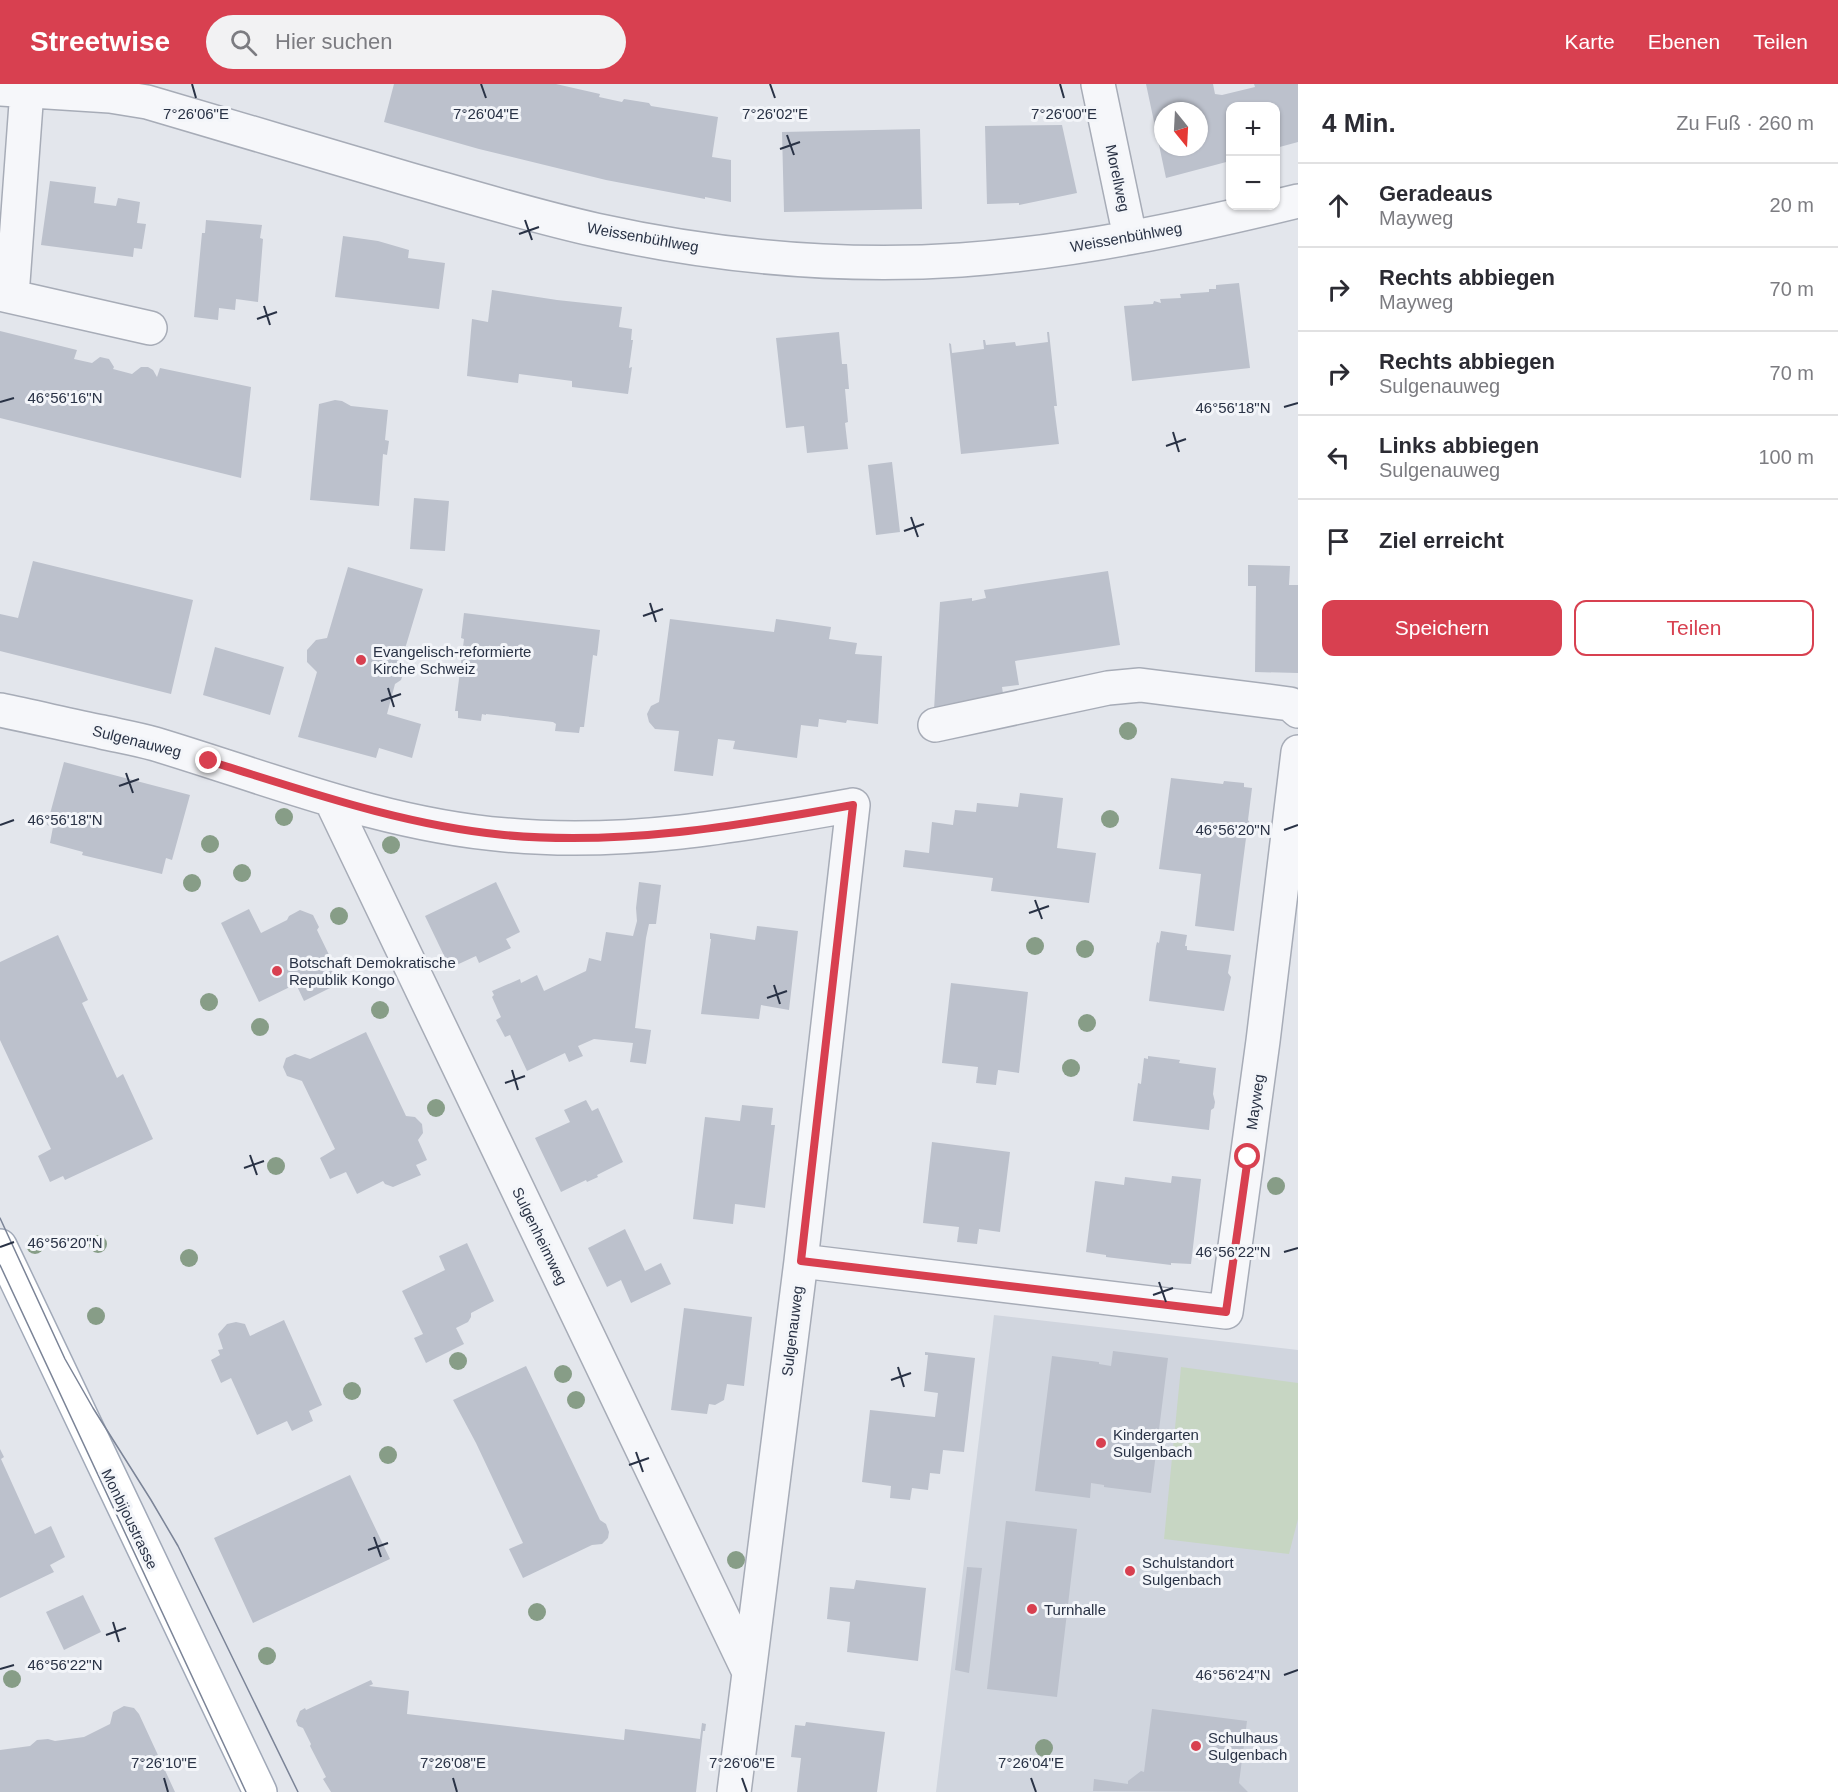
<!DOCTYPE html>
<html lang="de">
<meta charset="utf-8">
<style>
:root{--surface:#fff;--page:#f2f2f3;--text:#2b2b33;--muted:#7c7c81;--line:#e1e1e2;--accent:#d84050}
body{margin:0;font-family:Helvetica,sans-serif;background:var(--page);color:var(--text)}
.controls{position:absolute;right:18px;top:18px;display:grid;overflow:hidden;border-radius:12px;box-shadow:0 2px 4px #0004}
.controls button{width:54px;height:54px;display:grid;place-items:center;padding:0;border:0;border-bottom:2px solid var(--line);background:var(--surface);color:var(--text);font:30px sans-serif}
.compass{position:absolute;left:1154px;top:18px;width:54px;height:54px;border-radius:50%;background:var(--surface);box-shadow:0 2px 4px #0004;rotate:162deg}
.stop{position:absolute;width:18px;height:18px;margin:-14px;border:4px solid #d84050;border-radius:50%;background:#fff}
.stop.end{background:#d84050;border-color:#fff;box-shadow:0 2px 6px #0008}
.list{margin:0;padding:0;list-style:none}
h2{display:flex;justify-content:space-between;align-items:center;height:78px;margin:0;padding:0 24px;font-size:26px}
h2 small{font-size:20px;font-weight:400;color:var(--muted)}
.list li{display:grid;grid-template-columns:39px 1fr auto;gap:18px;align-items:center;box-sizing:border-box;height:84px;padding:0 24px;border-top:2px solid var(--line)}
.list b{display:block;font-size:22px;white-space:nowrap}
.list p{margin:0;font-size:20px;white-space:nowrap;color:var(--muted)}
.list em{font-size:20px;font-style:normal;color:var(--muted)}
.actions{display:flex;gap:12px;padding:18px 24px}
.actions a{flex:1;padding:14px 0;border:2px solid var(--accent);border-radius:12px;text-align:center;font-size:21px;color:var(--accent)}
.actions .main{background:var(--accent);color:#fff}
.icon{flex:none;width:33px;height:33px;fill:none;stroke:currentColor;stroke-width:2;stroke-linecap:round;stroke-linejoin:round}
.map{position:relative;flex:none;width:1298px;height:1708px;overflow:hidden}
header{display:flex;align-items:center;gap:36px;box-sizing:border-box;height:84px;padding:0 30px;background:var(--accent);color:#fff}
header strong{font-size:28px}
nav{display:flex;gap:33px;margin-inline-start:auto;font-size:21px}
.search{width:420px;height:54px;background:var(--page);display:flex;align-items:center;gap:15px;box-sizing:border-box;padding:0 21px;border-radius:33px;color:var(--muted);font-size:22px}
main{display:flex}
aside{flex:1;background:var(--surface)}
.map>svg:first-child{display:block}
.built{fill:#d0d5de}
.green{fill:#c7d6c3}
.building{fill:#bcc1cc;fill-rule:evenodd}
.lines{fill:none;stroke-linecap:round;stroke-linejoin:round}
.minor-casing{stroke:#a7acb7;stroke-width:36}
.major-casing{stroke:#a1a9b8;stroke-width:36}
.minor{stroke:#f6f7fa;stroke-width:33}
.major{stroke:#fff;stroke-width:33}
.tram{stroke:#7b8497;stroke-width:1.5}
.tree{fill:#879d87}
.route{stroke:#d84050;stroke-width:8}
.ticks{fill:none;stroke:#293245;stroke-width:2}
.poi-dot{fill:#d84050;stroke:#f3f5f9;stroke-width:2}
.labels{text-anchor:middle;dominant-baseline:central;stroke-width:6;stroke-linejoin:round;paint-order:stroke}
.street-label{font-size:15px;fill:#293245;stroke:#f3f5f9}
.poi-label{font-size:15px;fill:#293245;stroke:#f3f5f9;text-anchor:start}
.ticks-label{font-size:15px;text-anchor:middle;fill:#293245;stroke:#f3f5f9;stroke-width:6;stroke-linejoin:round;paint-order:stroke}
</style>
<header>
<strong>Streetwise</strong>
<div class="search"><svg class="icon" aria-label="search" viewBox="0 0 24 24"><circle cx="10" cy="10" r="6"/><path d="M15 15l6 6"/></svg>Hier suchen</div>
<nav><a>Karte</a><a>Ebenen</a><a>Teilen</a></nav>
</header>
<main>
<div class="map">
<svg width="1298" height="1708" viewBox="0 0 1298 1708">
<rect width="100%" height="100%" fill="#e3e6ec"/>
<path class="built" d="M994 1231 1298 1266V1708H936Z"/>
<path class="green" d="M1181 1283 1298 1299V1435L1289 1470 1164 1455Z"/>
<path class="building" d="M394 0H556L600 10 599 13 622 18 624 15 649 19 651 22 718 33 712 73 731 76V118L705 113V115L606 96 479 65 384 38Z
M1146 0H1213L1215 10 1222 11 1255 3 1254 0H1298V58L1276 64V22H1230V77L1166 94ZM1163 27H1199V63H1163Z
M1062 41 1077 109 1019 121V119L987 120 985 42Z
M920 45 922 125 784 128 782 48Z
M50 97 96 103 94 119 116 122 118 114 140 118 137 139 146 140 142 165 134 164 133 173 41 161Z
M206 136 262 141 260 154 263 155 258 218 236 215 235 226 219 224 218 236 194 233 202 149H205Z
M343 152 378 157 409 166 408 174 445 179 439 225 335 213Z
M1239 199 1250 284 1132 297 1124 222 1153 220 1154 217 1161 219 1160 215 1181 214 1180 210 1209 208V205H1216V201Z
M492 206 557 216 622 223 619 243 632 245 631 256H633L629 284 632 283 628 310 572 303V297L519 290 518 299 467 292 472 235 488 238Z
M0 247 77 266 74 275 92 279 100 273 109 275 114 283 113 285 132 290 141 283H148L153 286 157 293 160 284 251 303 241 394 0 334Z
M839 248 842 280H847L849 305H845L848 338 845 339 848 365 807 369 804 342 786 344 776 254Z
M1047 248H1049L1057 322H1054L1059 360 961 370 949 259 951 260 952 269 984 265 983 256H985L986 261 1015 258 1016 262 1048 258Z
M335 316 342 317 351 322 388 326 385 356 389 357 387 371 383 370 379 422 310 416 319 320Z
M892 378 900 448 876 451 868 381Z
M414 414 449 417 445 467 410 465Z
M33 477 193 516 171 610 0 567V530L18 534Z
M1248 481 1290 482 1289 501H1298V589L1255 588 1256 502H1248Z
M348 483 423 505 401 578 405 585 401 596 395 600 387 630 421 640 412 674 379 664 376 674 298 653 317 588 307 578V566L316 556 327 554Z
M1108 487 1120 561 1015 577 1019 601 1002 603 1004 616 934 626 940 518 972 514V517L986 514 984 506Z
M464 529 600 546 597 572 593 571 584 643H580L579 649 555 647 556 640 553 638 486 630V631L482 630 481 637 458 634V627H455L464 555 461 554Z
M670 535 774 548 776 535 831 543 829 555 857 559 855 570 882 572 878 640 847 636 846 639 819 635 818 643 801 641 797 674 733 665 735 657 718 655 713 692 674 687 679 647 655 645 649 638 647 630 651 622 659 618Z
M215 563 284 583 270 631 203 611Z
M64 678 190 711 172 776 166 774 162 790 82 771 83 768 50 759 53 743 47 741Z
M1171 694 1223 700 1224 697 1244 699V703L1252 704 1248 736 1250 739 1249 751 1246 754 1234 847 1195 842 1201 790 1159 785Z
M1020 709 1063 714 1057 764 1096 769 1089 819 991 807 993 794 903 783 905 766 929 769 932 738 953 741 955 726 976 728 977 719 1018 723Z
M496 798 520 848 506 855 511 864 479 879 476 872 450 884 425 832Z
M639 798 661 801 656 840H649L646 854 635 944 651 946 646 980 630 978 633 959 594 955 578 962 583 972 569 978 565 969 527 987 510 951 505 953 496 936 501 933 492 913 494 911 492 907 520 895 521 899 537 891 544 907 586 887 589 874 601 877 606 848 633 852 637 837 636 824Z
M249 825 261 849 287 836 289 832 300 826 313 831 319 843 317 846 333 879 330 881 338 900 304 917 296 900 259 918 221 839Z
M757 842 798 847 789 926 761 921 759 935 701 930 711 855H710V849L755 856Z
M1161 847 1187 851 1185 862H1187V866L1231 871 1228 889 1231 893 1224 927 1149 917 1156 862 1157 858 1159 859Z
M58 851 88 916 82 919 117 994 123 990 153 1055 65 1096 63 1092 50 1098 38 1072 51 1065 0 956V878Z
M951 899 1028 908 1019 989 998 986 996 1001 976 999 978 983 942 979Z
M366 948 406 1032 415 1033 422 1040 423 1049 418 1056 427 1076 416 1081 421 1091 393 1103 385 1100 383 1097 357 1110 346 1088 330 1095 320 1074 335 1065 302 997 287 992 283 983 286 974 295 970 310 975Z
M1148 972 1180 976 1179 979 1216 984 1213 1010 1215 1018 1214 1024 1211 1026 1209 1046 1133 1037 1138 999 1141 1000 1144 974 1148 975Z
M586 1016 592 1027 598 1024 623 1078 597 1091 598 1093 587 1098 586 1096 561 1108 535 1054 570 1038 564 1026Z
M742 1021 773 1024 771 1041H775L765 1124 735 1120 733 1140 693 1135 705 1033 740 1037Z
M932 1058 1010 1068 1000 1148 979 1145 977 1160 957 1158 959 1143 923 1139Z
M1172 1092 1201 1095 1191 1180 1171 1179V1181L1114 1174 1106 1173V1171L1086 1168 1095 1097 1124 1101 1125 1093 1171 1099Z
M625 1145 645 1187 661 1179 671 1200 631 1219 621 1196 607 1203 588 1164Z
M467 1159 494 1217 471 1229V1233L468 1238 456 1244 464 1260 426 1279 414 1254 423 1250 402 1207 445 1186 439 1172Z
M684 1224 752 1233 744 1302 727 1300 724 1316 715 1321 709 1320 707 1330 671 1326Z
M284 1236 322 1321 309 1327 313 1337 292 1347 287 1337 257 1351 231 1294 221 1299 211 1276 220 1271 218 1266 223 1265 218 1250 227 1240 236 1238 245 1240 250 1252Z
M1113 1267 1168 1274 1151 1409 1104 1403V1401L1091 1399 1090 1414 1035 1407 1052 1272 1099 1278V1280L1111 1282Z
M925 1268 975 1274 964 1368 943 1366 940 1390 930 1389 928 1406 912 1404 910 1416 890 1414 891 1402 862 1398 870 1326 935 1333 938 1309 924 1307 928 1271H925Z
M526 1282 600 1436 606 1440 609 1448 608 1454 602 1460 592 1461 523 1494 509 1465 523 1459 476 1359 453 1316Z
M0 1365 4 1373 1 1375 35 1450 51 1442 65 1473 50 1481 54 1488 0 1514Z
M350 1391 390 1475 253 1539 214 1454Z
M1006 1437 1077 1445 1057 1613 987 1605Z
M967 1483 982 1484 969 1589 955 1586Z
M856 1496 926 1504 918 1577 847 1568 850 1538 827 1535 830 1503 854 1505Z
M83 1511 101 1548 64 1566 46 1528Z
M371 1596 373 1600 369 1602 409 1607 407 1630 624 1656 625 1645 700 1655 702 1639 706 1640 705 1647H703L696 1708H331L323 1695 326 1693 310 1662 311 1660 303 1644 298 1642 296 1637 300 1627 305 1624 306 1626Z
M124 1622 134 1624 139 1630 175 1708H0V1666L30 1662 37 1656 48 1655 55 1657 84 1653 110 1640 113 1628Z
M1152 1625 1247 1637 1239 1699 1248 1708 1093 1707 1094 1695 1128 1700V1697L1141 1687 1144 1688Z
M806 1638 885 1648 877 1708H797L801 1674 791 1673 795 1641 805 1642Z"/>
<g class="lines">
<defs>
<path id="minor" d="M1098 0 1130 153
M0 5 110 12 147 18C234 44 321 69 408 95 471 113 533 132 596 146 714 172 840 184 961 176 1075 168 1187 144 1298 117
M0 210 150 244
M12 212 27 6
M0 626C34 633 68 641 102 648 120 652 138 655 155 660 271 695 384 741 506 751 625 762 736 742 853 721L801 1177 734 1708
M935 641 1108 604 1140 601 1290 620 1298 627
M331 716 749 1588
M801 1177 1226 1228 1263 957 1298 668"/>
<path id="major" d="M0 1162 260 1708"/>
</defs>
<use href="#minor" class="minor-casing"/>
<use href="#major" class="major-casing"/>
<use href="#minor" class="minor"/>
<use href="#major" class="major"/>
<path class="tram" d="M0 1134 65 1275 93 1324 151 1416 178 1462 298 1708
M0 1181 246 1708"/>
</g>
<g class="tree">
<circle cx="1128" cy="647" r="9"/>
<circle cx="284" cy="733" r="9"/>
<circle cx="1110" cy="735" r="9"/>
<circle cx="210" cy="760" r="9"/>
<circle cx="391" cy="761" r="9"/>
<circle cx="242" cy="789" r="9"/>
<circle cx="192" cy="799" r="9"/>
<circle cx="339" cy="832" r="9"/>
<circle cx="1035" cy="862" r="9"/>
<circle cx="1085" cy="865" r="9"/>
<circle cx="209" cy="918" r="9"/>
<circle cx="380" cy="926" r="9"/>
<circle cx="1087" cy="939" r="9"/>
<circle cx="260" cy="943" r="9"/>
<circle cx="1071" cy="984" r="9"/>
<circle cx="436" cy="1024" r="9"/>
<circle cx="276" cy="1082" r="9"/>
<circle cx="1276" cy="1102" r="9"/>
<circle cx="98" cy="1160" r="9"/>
<circle cx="35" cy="1161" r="9"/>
<circle cx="189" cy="1174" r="9"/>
<circle cx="96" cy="1232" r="9"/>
<circle cx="458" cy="1277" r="9"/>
<circle cx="563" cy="1290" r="9"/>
<circle cx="352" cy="1307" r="9"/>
<circle cx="576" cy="1316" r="9"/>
<circle cx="388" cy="1371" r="9"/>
<circle cx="736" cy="1476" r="9"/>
<circle cx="537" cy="1528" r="9"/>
<circle cx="267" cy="1572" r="9"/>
<circle cx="12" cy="1595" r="9"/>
<circle cx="1044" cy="1664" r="9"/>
</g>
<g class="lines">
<path class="route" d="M209 677C306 707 402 741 504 751 622 762 737 742 853 721L801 1177 1226 1228 1248 1073"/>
</g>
<path class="ticks" d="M192 0 196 14M481 0 486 14M770 0 775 14M1060 0 1064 14M787 51 794 71M780 65 800 58M525 136 532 156M519 150 539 143M264 222 270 241M257 235 277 228M0 318 14 314M1284 323 1298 319M1173 348 1179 368M1166 362 1186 355M911 433 918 453M904 447 924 440M650 519 656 538M643 532 663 525M388 604 394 623M381 617 401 610M126 689 133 709M119 702 139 695M0 741 14 736M1284 746 1298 741M1035 816 1042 835M1029 829 1049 822M774 901 780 920M767 914 787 907M512 986 518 1006M505 999 525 992M250 1071 257 1091M244 1084 264 1077M0 1163 14 1158M1284 1168 1298 1164M1159 1198 1166 1218M1153 1211 1173 1204M898 1283 904 1303M891 1296 911 1289M636 1368 643 1388M629 1381 649 1374M374 1453 381 1473M368 1466 388 1459M113 1538 119 1558M106 1551 126 1544M0 1585 14 1581M1284 1591 1298 1586M164 1694 168 1708M453 1694 457 1708M742 1694 747 1708M1031 1694 1036 1708"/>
<g class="poi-dot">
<circle cx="361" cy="576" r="6"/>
<circle cx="277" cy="887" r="6"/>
<circle cx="1101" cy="1359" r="6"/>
<circle cx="1130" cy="1487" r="6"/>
<circle cx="1032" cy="1525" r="6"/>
<circle cx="1196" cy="1662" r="6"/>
</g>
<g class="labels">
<g class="street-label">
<text transform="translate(1118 94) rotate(78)">Morellweg</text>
<text transform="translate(643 153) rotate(10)">Weissenbühlweg</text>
<text transform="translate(1126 153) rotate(-10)">Weissenbühlweg</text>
<text transform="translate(137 657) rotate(14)">Sulgenauweg</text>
<text transform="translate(1255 1018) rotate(-82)">Mayweg</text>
<text transform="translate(540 1152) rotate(64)">Sulgenheimweg</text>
<text transform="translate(792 1247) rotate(-83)">Sulgenauweg</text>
<text transform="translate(130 1435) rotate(64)">Monbijoustrasse</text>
</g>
<g class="poi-label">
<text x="373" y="567">Evangelisch-reformierte<tspan x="373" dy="17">Kirche Schweiz</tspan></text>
<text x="289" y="878">Botschaft Demokratische<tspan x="289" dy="17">Republik Kongo</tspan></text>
<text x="1113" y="1350">Kindergarten<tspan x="1113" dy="17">Sulgenbach</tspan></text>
<text x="1142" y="1478">Schulstandort<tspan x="1142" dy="17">Sulgenbach</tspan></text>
<text x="1044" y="1525">Turnhalle</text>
<text x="1208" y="1653">Schulhaus<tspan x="1208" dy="17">Sulgenbach</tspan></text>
</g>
</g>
<g class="ticks-label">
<text x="196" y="35">7°26'06"E</text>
<text x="486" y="35">7°26'04"E</text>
<text x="775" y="35">7°26'02"E</text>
<text x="1064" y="35">7°26'00"E</text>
<text x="65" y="319">46°56'16"N</text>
<text x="1233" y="329">46°56'18"N</text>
<text x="65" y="741">46°56'18"N</text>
<text x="1233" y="751">46°56'20"N</text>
<text x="65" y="1164">46°56'20"N</text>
<text x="1233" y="1173">46°56'22"N</text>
<text x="65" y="1586">46°56'22"N</text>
<text x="1233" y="1596">46°56'24"N</text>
<text x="164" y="1684">7°26'10"E</text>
<text x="453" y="1684">7°26'08"E</text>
<text x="742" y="1684">7°26'06"E</text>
<text x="1031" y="1684">7°26'04"E</text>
</g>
</svg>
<div class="controls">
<button>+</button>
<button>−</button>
</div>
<svg class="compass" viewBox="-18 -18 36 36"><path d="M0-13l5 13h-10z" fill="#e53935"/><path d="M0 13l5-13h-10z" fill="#7c7c81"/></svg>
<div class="stop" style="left:1248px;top:1073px"></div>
<div class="stop end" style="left:209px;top:677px"></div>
</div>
<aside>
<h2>4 Min.<small>Zu Fuß · 260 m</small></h2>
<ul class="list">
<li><svg class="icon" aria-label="ahead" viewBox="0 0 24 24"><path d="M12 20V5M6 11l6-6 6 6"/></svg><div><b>Geradeaus</b><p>Mayweg</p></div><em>20 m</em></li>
<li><svg class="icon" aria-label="right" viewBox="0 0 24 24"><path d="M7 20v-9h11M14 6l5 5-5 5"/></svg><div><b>Rechts abbiegen</b><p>Mayweg</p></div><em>70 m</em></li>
<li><svg class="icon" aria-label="right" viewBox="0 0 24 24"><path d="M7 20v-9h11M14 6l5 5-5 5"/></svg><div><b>Rechts abbiegen</b><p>Sulgenauweg</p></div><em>70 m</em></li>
<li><svg class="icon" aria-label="left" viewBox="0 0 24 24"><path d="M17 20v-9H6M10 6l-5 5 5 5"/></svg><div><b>Links abbiegen</b><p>Sulgenauweg</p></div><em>100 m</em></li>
<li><svg class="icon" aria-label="arrive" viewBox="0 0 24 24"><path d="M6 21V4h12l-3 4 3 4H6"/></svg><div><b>Ziel erreicht</b></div></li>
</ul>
<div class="actions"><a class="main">Speichern</a><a>Teilen</a></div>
</aside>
</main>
